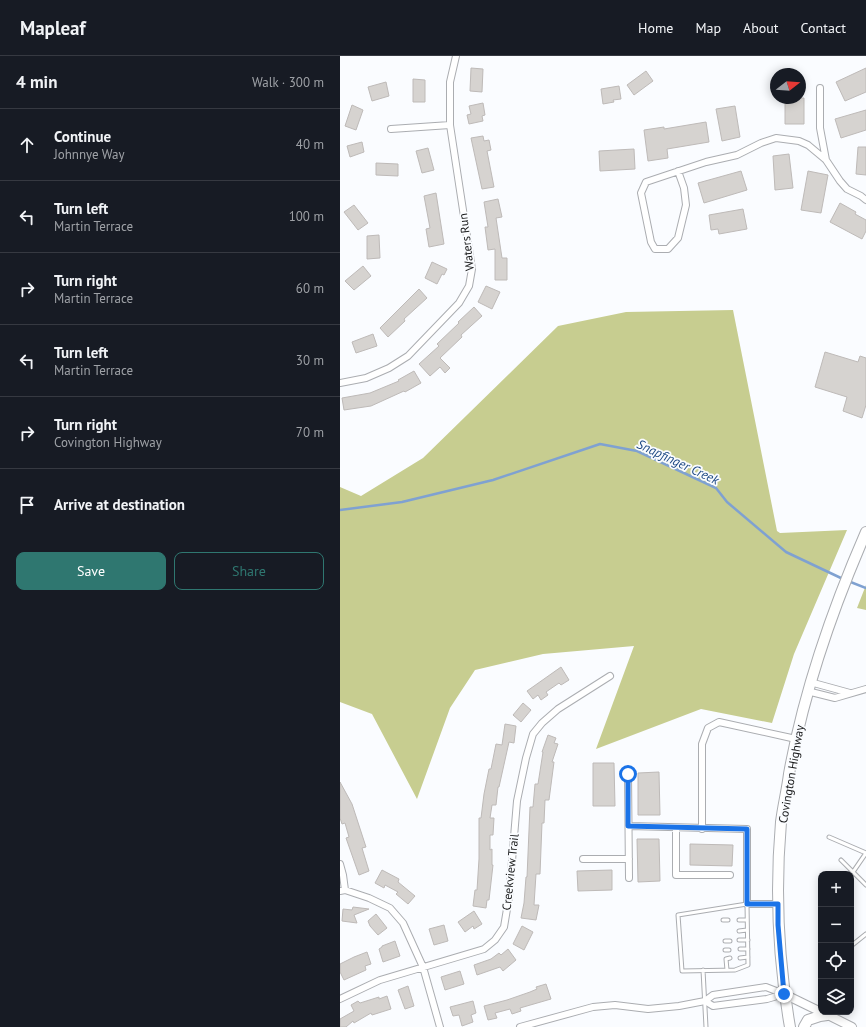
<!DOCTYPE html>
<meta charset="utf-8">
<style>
:root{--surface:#171b24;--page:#20242c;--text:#f1f3f6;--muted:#9ea1a6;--line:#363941;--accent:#2f7770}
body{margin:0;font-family:"PT Sans",sans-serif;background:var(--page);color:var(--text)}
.controls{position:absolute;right:12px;bottom:12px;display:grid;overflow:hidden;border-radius:8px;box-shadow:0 2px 10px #0003}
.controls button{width:36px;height:36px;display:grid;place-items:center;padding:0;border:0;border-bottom:1px solid var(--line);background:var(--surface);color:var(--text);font:20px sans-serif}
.compass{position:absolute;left:430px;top:12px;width:36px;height:36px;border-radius:50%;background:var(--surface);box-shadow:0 2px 10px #0003;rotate:73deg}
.stop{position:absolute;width:12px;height:12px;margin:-9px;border:3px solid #1a73e8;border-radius:50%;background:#fff}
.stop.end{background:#1a73e8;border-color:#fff;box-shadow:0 1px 4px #0008}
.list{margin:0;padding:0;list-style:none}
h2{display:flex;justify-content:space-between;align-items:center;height:52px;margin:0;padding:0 16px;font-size:17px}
h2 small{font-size:13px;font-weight:400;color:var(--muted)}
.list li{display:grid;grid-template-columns:26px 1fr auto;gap:12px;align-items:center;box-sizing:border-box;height:72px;padding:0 16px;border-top:1px solid var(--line)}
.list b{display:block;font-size:15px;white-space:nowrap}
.list p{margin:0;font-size:13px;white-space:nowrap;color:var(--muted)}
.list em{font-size:13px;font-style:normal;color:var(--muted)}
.actions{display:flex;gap:8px;padding:12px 16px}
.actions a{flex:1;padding:9px 0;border:1px solid var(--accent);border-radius:8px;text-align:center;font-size:14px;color:var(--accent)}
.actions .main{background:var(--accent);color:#fff}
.icon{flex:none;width:22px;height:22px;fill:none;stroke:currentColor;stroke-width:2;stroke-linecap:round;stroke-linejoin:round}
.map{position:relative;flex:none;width:526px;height:971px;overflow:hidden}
header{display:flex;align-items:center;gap:24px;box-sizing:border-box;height:56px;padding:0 20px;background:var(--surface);border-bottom:1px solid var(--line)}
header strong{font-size:19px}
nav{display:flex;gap:22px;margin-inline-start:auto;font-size:14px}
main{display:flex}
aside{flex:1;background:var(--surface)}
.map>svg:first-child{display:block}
.forest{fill:#c7cd90}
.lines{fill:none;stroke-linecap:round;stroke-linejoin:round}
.stream{stroke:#7fa1d1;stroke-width:2.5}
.building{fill:#d6d3d0;stroke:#bebab8}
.service-casing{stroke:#abadb1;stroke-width:5}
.minor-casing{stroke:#abadb1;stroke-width:8}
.tertiary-casing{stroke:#abadb1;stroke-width:10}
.primary-casing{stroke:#abadb1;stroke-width:12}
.service{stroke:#fff;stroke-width:3}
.minor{stroke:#fff;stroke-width:6}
.tertiary{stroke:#fff;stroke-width:8}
.primary{stroke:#fff;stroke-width:10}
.route{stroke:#1a73e8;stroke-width:5}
.labels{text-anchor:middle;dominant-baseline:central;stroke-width:3.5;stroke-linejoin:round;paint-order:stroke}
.street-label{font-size:12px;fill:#171819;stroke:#fafcff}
.water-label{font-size:13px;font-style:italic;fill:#1d4984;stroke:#fafcff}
</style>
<header>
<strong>Mapleaf</strong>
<nav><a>Home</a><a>Map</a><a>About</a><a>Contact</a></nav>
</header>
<main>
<aside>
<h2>4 min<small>Walk · 300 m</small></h2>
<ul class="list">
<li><svg class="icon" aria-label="ahead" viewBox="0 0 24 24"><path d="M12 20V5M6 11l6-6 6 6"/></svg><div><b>Continue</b><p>Johnnye Way</p></div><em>40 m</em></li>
<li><svg class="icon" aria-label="left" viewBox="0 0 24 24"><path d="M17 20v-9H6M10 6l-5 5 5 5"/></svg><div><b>Turn left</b><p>Martin Terrace</p></div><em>100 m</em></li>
<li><svg class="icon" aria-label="right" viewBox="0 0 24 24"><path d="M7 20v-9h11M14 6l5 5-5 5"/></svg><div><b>Turn right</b><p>Martin Terrace</p></div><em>60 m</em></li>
<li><svg class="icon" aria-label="left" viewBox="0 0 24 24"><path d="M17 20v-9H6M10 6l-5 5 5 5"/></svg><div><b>Turn left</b><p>Martin Terrace</p></div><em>30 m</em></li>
<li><svg class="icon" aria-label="right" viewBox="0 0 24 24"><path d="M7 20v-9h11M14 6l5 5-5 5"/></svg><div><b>Turn right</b><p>Covington Highway</p></div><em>70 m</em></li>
<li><svg class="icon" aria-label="arrive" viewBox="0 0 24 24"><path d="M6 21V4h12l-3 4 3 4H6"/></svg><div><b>Arrive at destination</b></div></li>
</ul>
<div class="actions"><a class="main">Save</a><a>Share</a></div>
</aside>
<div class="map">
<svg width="526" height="971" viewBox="0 0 526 971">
<rect width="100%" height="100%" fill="#fafcff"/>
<path class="forest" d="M393 254 437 475 440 477 507 474 454 598 432 667 361 653 256 693 294 590 203 598 135 614 110 652 77 743 32 658 0 646V431L21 440 83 402 218 270 286 256Z
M526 529V554L517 552Z"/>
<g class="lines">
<path class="stream" d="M0 454 62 446 153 424 260 388 297 395 376 432 387 446 446 496 503 523
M508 525 526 532"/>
</g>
<path class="building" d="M131 12 143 13 142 36 130 35Z
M526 12V36L505 45 496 26Z
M306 15 313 25 294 39 287 29Z
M73 23 85 24V46H73Z
M46 26 49 40 32 45 28 31Z
M279 30 281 43 273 44 274 46 263 48 261 33Z
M445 42H464V68H445Z
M143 47 145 59 142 60 143 65 129 68 127 59 131 58 129 50Z
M12 49 23 54 16 74 5 70Z
M395 50 400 81 382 85 376 53Z
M526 54V74L501 82 495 63Z
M366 66 369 86 327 93 328 102 308 105 304 74 324 71V73Z
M143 80 144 85 149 84 151 94 147 95 154 131 142 133 131 82Z
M22 86 24 96 10 101 7 90Z
M518 91H526V119L516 118Z
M88 92 94 114 82 117 76 95Z
M294 93 295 113 260 115 259 95Z
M449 98 453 132 435 134 433 100Z
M36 107 58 108V120L36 119Z
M401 115 407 134 364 147 358 127Z
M468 115 488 119 481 157 461 154Z
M96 137 104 188 89 191 86 173 90 172 84 140Z
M158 143 162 161 156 162 162 202H167V224H155V193L148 194 145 171H148L144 146Z
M500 147 516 156 515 158 526 164V175L522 183 490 166Z
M14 149 28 167 18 174 4 156Z
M403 153 407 173 379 178 378 173 371 174 369 159Z
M39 179 40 202 27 203V180Z
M92 206 107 213 104 219 102 218 97 228 85 222Z
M23 210 31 220 14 234 5 225Z
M146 230 160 236 152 253 138 246Z
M79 233 87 242 64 263 65 265 48 281 40 272Z
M134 251 142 260 121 279 122 281 100 302 110 312 105 317 100 311 90 320 79 308 99 290 97 288 119 267 118 266Z
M33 278 37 290 16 297 12 286Z
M485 296 518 306 520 300 526 302V349L522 362 503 355 507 341 475 331Z
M74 315 81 327 65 336 64 335 31 350 4 354 2 342 30 337 59 325 58 324Z
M221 611 229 624 221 629 219 627 206 636 208 639 201 644 198 639 193 643 187 635Z
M183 647 191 654 181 666 173 659Z
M165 668 176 670 174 687 169 686 159 731H158L156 749H152L150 762H154L153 779H150V794L152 793V809H153L149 844H147L146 852 133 850 135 834H137L139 803V762H141L144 738 149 713H151L156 688 162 689Z
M208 679 216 682 214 687 218 688 212 706H214L209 744H205L204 767H202L200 818H196L194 849H199L196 864 181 862 184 847 186 821H187L190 751H193L195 728H198L203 696H202Z
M253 707H274L275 750H253Z
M319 716 320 759H298V717Z
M0 726 12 748 26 791 22 792 29 815 19 819 6 782 9 781 5 767 2 768 0 762Z
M297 783H319L320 825 298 826Z
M350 788 393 789 392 810 350 809Z
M42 814 59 823 58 826 75 840 68 848 56 838 58 836 45 829 44 832 35 827Z
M272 814V834L238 835 237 815Z
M13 851 29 853 14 859 17 867 2 865 3 853 12 854Z
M134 855 142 868 134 873 133 870 125 876 118 866Z
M36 858 47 872 38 879 30 870 28 865Z
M104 869 108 885 94 889 89 873Z
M182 870 193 876 184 894 173 888Z
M55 885 60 900 43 906 39 893 42 891V890Z
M168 893 176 904 163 915 160 911 137 919 134 909 151 903 159 897 161 899Z
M27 896 31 908 25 910 26 914 4 924 0 916V908L14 901Z
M120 915 124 928 105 934 101 921Z
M206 928 211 943 180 952 181 955 172 958 170 953 155 957 157 962 148 964 144 950 167 944 190 936 197 933 196 931Z
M68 930 74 950 65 953 58 934Z
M47 940 51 953 32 959 31 957 14 967 13 965 6 971H0V963L14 955 11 949 18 945 20 947 39 941V943Z
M133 945 136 957 131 959 133 966 122 970 119 959 113 960 110 951Z"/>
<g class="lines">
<defs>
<path id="service" d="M489 781 526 797
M501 804 526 829
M513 816 526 797
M407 848 408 909 395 914 342 915 338 859Z
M383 864H388
M399 864H407
M399 875 407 874
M399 884H408
M385 885H390
M511 890 526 878
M400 893H408
M385 894H389
M400 902 408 901
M363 914 366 971
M387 914 386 903 390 902"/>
<path id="minor" d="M480 32V72L486 104
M51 73 110 69
M338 115 344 132 346 149 338 182 328 193H315L311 186 301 137 306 126 366 106 397 99 421 87 436 82 459 85 468 89 486 104 500 125 507 133 521 140 526 144
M0 327 26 322 49 312 68 300 119 247 129 230 132 213 110 69V26L116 0
M470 626 510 637
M467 635 495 642 526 633
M288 718 289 822
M289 770 407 773V848H438
M336 772V819H390
M362 773V688L368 672 379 666 456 683
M243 803H289
M0 808 3 819 5 834
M0 835 5 834 29 842 50 852 63 867 83 911 100 971
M0 943 40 924 144 893 155 884 164 871 169 841 177 745 186 702 193 678 202 667 218 653 270 620
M365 945 373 950 427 943 444 938
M180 971 253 951 275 949 308 953 339 950 365 945 373 939 426 931 444 938"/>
<path id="tertiary" d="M444 938 481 956
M482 956 512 971"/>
<path id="primary" d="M450 971C438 903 435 835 441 766 443 750 447 734 449 718 464 634 492 554 526 476
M464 971 468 964 480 960 487 959"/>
</defs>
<use href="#service" class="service-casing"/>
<use href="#minor" class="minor-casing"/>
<use href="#tertiary" class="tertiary-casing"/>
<use href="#primary" class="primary-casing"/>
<use href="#service" class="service"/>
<use href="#minor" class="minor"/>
<use href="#tertiary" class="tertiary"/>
<use href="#primary" class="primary"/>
</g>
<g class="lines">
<path class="route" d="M288 718V770L407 773V848H438V869L444 938"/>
</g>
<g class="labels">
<g class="street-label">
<text transform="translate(126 186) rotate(-97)">Waters Run</text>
<text transform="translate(451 718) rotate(-80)">Covington Highway</text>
<text transform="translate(170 816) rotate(-84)">Creekview Trail</text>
</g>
<g class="water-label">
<text transform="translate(338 406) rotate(25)">Snapfinger Creek</text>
</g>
</g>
</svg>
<div class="controls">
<button>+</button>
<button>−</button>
<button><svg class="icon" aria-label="locate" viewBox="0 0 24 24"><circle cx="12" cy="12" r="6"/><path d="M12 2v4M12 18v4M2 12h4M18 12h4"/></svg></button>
<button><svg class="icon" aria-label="layers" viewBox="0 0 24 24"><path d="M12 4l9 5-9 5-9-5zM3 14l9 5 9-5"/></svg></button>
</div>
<svg class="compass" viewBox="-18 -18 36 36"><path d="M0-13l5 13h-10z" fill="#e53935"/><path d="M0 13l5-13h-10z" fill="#9ea1a6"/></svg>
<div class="stop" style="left:288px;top:718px"></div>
<div class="stop end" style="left:444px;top:938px"></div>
</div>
</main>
